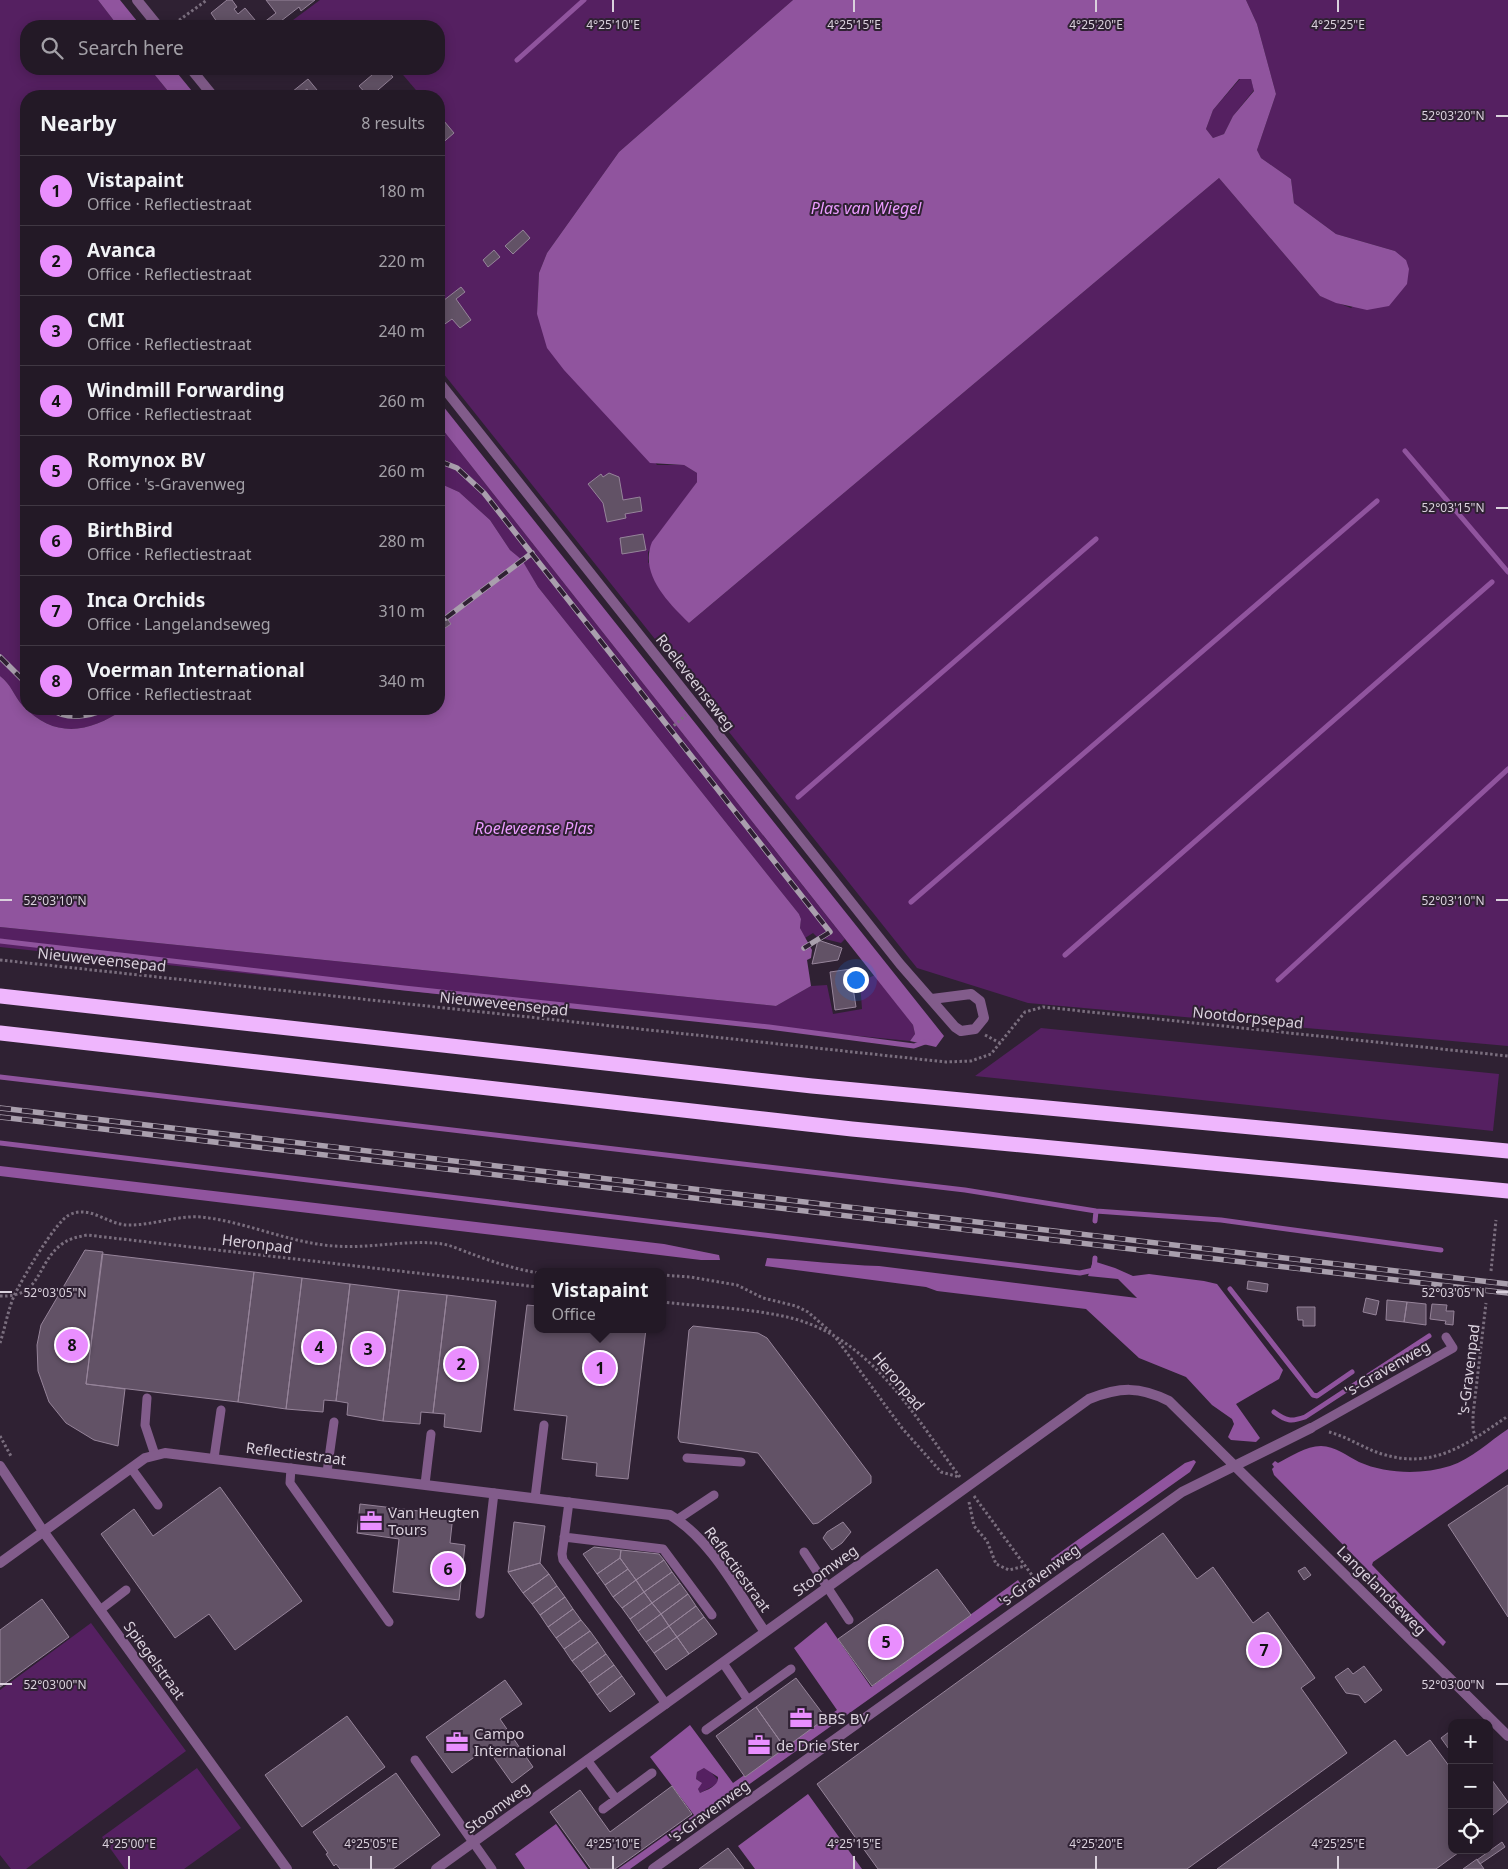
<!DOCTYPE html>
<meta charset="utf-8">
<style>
:root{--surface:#231926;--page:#2b222e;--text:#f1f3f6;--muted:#a3a0a7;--line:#403843;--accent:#e98efe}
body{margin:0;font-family:"Noto Sans",sans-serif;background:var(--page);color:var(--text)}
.controls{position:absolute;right:15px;bottom:15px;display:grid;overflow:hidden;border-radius:10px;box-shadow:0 2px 12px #0003}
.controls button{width:45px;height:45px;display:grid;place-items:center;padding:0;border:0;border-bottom:1px solid var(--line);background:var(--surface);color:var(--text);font:25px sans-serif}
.you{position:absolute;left:855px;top:979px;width:18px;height:18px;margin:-12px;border:4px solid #fff;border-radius:50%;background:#1a73e8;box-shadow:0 0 0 8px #1a73e833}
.badge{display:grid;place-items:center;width:32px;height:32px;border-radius:50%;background:var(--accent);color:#111;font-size:16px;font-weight:700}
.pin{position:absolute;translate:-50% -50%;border:2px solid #fff;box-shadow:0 1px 5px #0006}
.popup{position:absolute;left:534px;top:1268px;width:132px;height:65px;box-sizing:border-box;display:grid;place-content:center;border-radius:10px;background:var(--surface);filter:drop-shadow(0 1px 4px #0005);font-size:16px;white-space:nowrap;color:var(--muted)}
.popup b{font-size:19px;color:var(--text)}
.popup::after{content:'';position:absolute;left:50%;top:100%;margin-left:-10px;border:10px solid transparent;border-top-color:var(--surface)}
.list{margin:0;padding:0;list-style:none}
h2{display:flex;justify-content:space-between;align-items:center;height:65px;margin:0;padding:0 20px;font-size:21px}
h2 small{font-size:16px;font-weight:400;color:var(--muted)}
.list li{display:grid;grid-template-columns:32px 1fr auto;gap:15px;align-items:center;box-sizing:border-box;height:70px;padding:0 20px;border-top:1px solid var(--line)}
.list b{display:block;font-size:19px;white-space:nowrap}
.list p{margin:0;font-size:16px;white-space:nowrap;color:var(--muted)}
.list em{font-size:16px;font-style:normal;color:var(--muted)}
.icon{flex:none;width:28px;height:28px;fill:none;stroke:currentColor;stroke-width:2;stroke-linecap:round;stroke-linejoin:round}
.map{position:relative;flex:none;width:1508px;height:1869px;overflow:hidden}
.search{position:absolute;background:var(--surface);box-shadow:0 2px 12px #0003;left:20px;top:20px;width:425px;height:55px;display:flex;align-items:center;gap:12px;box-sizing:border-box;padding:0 18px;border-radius:20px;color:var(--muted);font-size:19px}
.panel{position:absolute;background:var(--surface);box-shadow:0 2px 12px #0003;left:20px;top:90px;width:425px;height:625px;border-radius:20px}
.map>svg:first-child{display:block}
.green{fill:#552061}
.water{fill:#90549e;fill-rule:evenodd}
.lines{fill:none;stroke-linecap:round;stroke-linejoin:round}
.stream{stroke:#90549e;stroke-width:5}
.building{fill:#625266;stroke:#96849a}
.path{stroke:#7a6e7e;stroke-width:3;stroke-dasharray:2.5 2.5;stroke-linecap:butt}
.service{stroke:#825c8b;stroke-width:9}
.minor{stroke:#825c8b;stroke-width:10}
.motorway{stroke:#efb6fd;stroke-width:15}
.rail-casing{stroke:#a99fad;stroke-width:5.5}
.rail{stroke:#2f2133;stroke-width:4;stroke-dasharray:11;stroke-linecap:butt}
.ticks{fill:none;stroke:#dad1dd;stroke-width:2}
.labels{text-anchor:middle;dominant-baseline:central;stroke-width:4;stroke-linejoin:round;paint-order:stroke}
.street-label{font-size:15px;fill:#dad1dd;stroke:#2f2133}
.poi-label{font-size:15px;fill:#dad1dd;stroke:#2f2133;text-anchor:start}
.water-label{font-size:16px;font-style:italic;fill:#ec9cff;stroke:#2f2133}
.ticks-label{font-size:12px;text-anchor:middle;fill:#dad1dd;stroke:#2f2133;stroke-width:4;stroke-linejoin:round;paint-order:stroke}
</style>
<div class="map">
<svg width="1508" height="1869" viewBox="0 0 1508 1869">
<rect width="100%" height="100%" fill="#2f2133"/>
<path class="green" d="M0 0H98L118 26H26V69H150L172 96H26V709H124C89 733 55 739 23 706 14 696 11 684 0 676Z
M320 0H793L619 152 547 253 539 273 537 314 657 465H684L697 473V482L648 552V562L689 623 1219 178 1320 296 1351 308 1406 260 1395 251 1336 234 1294 203 1291 179 1261 158 1257 150 1276 94 1257 24 1246 0H1508V1046L1028 1003 917 968 439 368V137L448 130 439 117V96H421L398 69H439V26H335L331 21 324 26H285Z
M1240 79H1251L1254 90 1233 116 1224 134 1213 138 1206 129 1213 110Z
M439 425 845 939 841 943 817 937 813 933 805 938 800 928 801 919 799 914 538 587 522 561 510 550 490 520 459 492 439 483Z
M0 927 776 1006 811 986 827 985 833 1014 862 1009 860 982 875 975 913 1025 915 1034 910 1041 550 1006 0 947Z
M1041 1028 1499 1074 1493 1131 975 1076Z
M91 1623 186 1751 26 1869H11L0 1855V1690Z
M197 1768 241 1828 184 1869H125L102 1837Z
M704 1768 708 1769 718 1780 717 1784 700 1793 698 1789 701 1782 696 1779 697 1772Z"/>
<path class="water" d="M98 0H120L141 26H118Z
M793 0H1246L1257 24 1276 94 1257 150 1261 158 1291 179 1294 203 1336 234 1395 251 1406 260 1409 269 1407 284 1389 306 1367 310 1336 303 1320 296 1219 178 689 623C668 602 639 574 652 542L697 482V473L684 465 650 463 564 370 547 348 537 314 539 273 547 253 619 152ZM1239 79H1251L1254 91 1233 116 1224 134 1213 138 1206 129 1213 110Z
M150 69H174L196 96H172Z
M439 401 944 1036 936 1047 910 1041 915 1034 913 1025 439 425Z
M439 483 459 492 490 520 510 550 522 560 538 587 799 914 801 919 800 928 812 950 811 958 807 960 811 986 776 1006 0 927V676C11 684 14 696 23 706 55 739 89 733 124 709H439Z
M0 1166 664 1244 719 1255 720 1260H701L0 1176Z
M767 1258C805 1260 841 1265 879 1266L1137 1298 1118 1279 1088 1276 1093 1261 1115 1268 1133 1276 1149 1274 1204 1281 1217 1284 1283 1370 1279 1379 1236 1404 1260 1438 1256 1442 1231 1440 1228 1437 1234 1424 1232 1419 1212 1405 1186 1377 1139 1358 1086 1309 937 1291 926 1287 765 1266Z
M1508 1429V1469L1373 1562 1372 1565 1446 1642 1443 1646 1274 1475 1272 1469 1274 1467 1272 1464 1275 1461 1278 1463C1290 1457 1306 1446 1321 1446 1335 1446 1347 1456 1359 1462 1386 1474 1422 1475 1450 1466 1471 1459 1490 1441 1508 1429Z
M1194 1460 1196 1462 1190 1472 1056 1567 1052 1565 1051 1559 1185 1463Z
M1018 1580 1024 1589 630 1869H618L694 1815 650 1757 690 1725 733 1783 837 1710 794 1648 826 1622 871 1687ZM704 1768 718 1777C719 1786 707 1790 700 1793L698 1789 702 1783 696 1779 697 1772Z
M808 1794 862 1869H755L738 1846Z
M556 1824 588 1869H525L515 1854Z"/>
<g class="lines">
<path class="stream" d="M517 60 584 0
M1405 451 1508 572
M798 797 1096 539
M911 902 1377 501
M0 941 404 988 769 1027 914 1046 928 1041
M1065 955 1492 582
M1278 980 1508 769
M0 1077 965 1190 1096 1211 1221 1220 1441 1250
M0 1143 1080 1273 1094 1270 1095 1258
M1095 1221 1096 1211
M1230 1289 1313 1395 1317 1396 1352 1372
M1274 1412C1286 1421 1291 1422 1305 1417L1429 1336"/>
</g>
<path class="building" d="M227 0H232L237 7 234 9 238 14 245 8 260 26H212L217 22 211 13Z
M266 0H315L301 11 299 7 281 21 283 23 279 26H265L263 23 276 13Z
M379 69H386L393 77 371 96H368L359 86Z
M308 79 322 96H308L311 94 307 89 297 96H287Z
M439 115 454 133 439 146Z
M523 230 530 238 513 254 505 246Z
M494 250 500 257 488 267 483 260Z
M461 287 465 292 456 299 471 320 460 328 452 319 442 326 439 322V304Z
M609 473 619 477 623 500 640 497 642 511 625 514 626 518 607 522 603 503 588 484 601 474 603 477Z
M643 534 646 550 622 554 620 538Z
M441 610 451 624 439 632V612Z
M818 940 842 948 838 960 812 964Z
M858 968 859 976 852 981 856 1007 835 1010 830 972Z
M85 1250 103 1252 86 1384 125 1389 118 1446 94 1440 66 1423 49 1402 38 1371 37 1345 41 1325Z
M102 1254 254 1272 238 1402 86 1384Z
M254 1272 302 1278 286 1409 238 1402Z
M302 1278 350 1284 336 1401 324 1400 323 1412 286 1409Z
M1248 1281 1268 1284 1267 1292 1247 1289Z
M350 1284 399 1290 383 1421 347 1415 348 1403 336 1401Z
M399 1290 447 1295 433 1413 421 1412 420 1424 383 1421Z
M447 1295 496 1301 481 1432 444 1427 445 1414 433 1413Z
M1366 1298 1379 1301 1376 1315 1363 1312Z
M1387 1300 1407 1302 1404 1322 1386 1320Z
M1407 1302 1426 1304V1325L1404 1322Z
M1432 1304 1447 1305 1446 1311H1454L1453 1325 1445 1324 1446 1321 1430 1319Z
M527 1305 538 1306V1329H646L628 1479 596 1476 597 1463 562 1459 567 1416 514 1410Z
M1297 1307H1315V1326H1303V1320H1298Z
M693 1326 758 1333 767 1338 871 1476V1483L818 1523 813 1524 758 1453 680 1442 678 1438 689 1330Z
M1508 1485V1617L1448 1525Z
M220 1487 302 1601 235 1650 209 1614 175 1638 101 1534 134 1509 153 1536Z
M360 1504 453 1515 450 1543 465 1545 459 1600 393 1592 399 1539 357 1533Z
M514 1522 545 1526 540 1563 508 1572Z
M843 1522 851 1532 842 1543 832 1550 823 1538 827 1532Z
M1163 1533 1197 1579 1213 1567 1253 1623 1268 1612 1315 1678 1301 1688 1347 1753 1187 1869H878L817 1784Z
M594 1547 621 1550 620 1558 597 1574 583 1554Z
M621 1550 659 1554 664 1560 636 1580 620 1558Z
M620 1558 628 1569 605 1585 597 1574Z
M664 1560 672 1572 644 1592 636 1580Z
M540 1563 549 1574 523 1593 508 1572Z
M1305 1567 1311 1575 1304 1580 1298 1571Z
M628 1569 636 1580 613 1597 605 1585Z
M937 1569 971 1615 872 1686 838 1639Z
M672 1572 680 1583 652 1603 644 1592Z
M549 1574 557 1586 532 1604 523 1593Z
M636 1580 644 1592 622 1608 613 1597Z
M680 1583 688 1594 661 1614 652 1603Z
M557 1586 565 1597 540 1615 532 1604Z
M644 1592 652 1603 630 1619 622 1608Z
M688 1594 696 1606 669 1626 661 1614Z
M565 1597 573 1609 548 1627 540 1615Z
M42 1599 69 1637 0 1687V1630Z
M652 1603 661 1614 638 1631 630 1619Z
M696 1606 704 1617 677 1637 669 1626Z
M573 1609 581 1620 556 1638 548 1627Z
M661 1614 669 1626 646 1642 638 1631Z
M704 1617 717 1634 689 1654 677 1637Z
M581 1620 590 1631 564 1649 556 1638Z
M669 1626 677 1637 654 1653 646 1642Z
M590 1631 598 1642 572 1661 564 1649Z
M677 1637 689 1654 666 1670 654 1653Z
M598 1642 606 1654 581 1672 572 1661Z
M606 1654 614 1665 589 1683 581 1672Z
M614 1665 622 1676 597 1695 589 1683Z
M1364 1666 1382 1690 1365 1703 1359 1695 1346 1693 1335 1677 1348 1668 1353 1674Z
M622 1676 635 1694 610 1712 597 1695Z
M796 1678 826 1718 785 1748 756 1707Z
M505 1680 522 1704 500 1719 533 1767 512 1783 487 1748 452 1773 426 1737Z
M756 1707 785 1748 745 1777 716 1736Z
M347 1716 385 1767 302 1827 265 1775Z
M1449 1732 1452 1735 1451 1752 1441 1738Z
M1395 1740 1407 1756 1430 1740 1452 1770V1850H1462L1436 1869H1217Z
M396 1773 440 1835 393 1869H340L336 1864 334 1866 326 1854 328 1853 313 1832Z
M1489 1776 1508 1802 1493 1815 1489 1809Z
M672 1786 692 1814 615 1869H591L550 1812 580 1790 610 1832Z
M1502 1842 1505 1847 1480 1864 1477 1860Z
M728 1848 744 1869H699Z
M1477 1859 1484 1869H1463Z"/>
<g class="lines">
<path class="path" d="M171 26 207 0
M670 729 686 715
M0 960 946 1062 971 1061 991 1054 1025 1012 1043 1007 1508 1056
M985 1035 1000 1043
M1491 1271 1496 1220
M662 1275 690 1277 737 1285 763 1298 796 1306 808 1312 832 1333
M0 1296C42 1298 36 1263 62 1244 70 1238 78 1237 87 1235L538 1287
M662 1302C706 1307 753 1308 795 1319 873 1341 914 1416 960 1477
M836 1338 902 1428 941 1472 959 1477
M0 1343C5 1328 8 1310 14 1296 22 1279 55 1222 69 1215 91 1204 108 1226 130 1225 157 1225 182 1213 209 1218 251 1224 291 1243 334 1246 371 1249 406 1239 443 1244 453 1246 463 1251 472 1254 493 1262 515 1269 538 1273
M1329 1432C1348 1437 1363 1448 1382 1454 1434 1470 1467 1444 1508 1416
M0 1436 12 1458
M1476 1438 1473 1430V1415L1486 1303
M974 1496 1037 1582
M969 1502 974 1526 987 1541 996 1564 1009 1570 1025 1566"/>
<path class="service" d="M147 1398 145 1425 155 1455
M1311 1428 1453 1348 1446 1337
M214 1458 221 1410
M687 1458 741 1462
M131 1468 158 1505
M291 1468 290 1483 389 1622
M327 1472 334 1422
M425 1484 431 1434
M535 1498 544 1425
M569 1502 562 1554 563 1560 666 1704
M678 1519 714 1495
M564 1537 663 1549 712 1615
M804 1552 849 1620
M100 1610 126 1590
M480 1614 494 1493
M723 1663 748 1700
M706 1730 791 1669
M415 1760 492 1869
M587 1760 616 1799
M603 1809 652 1773"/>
<path class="minor" d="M137 0 158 26
M191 69 213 96
M439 382 900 964 955 1027 961 1031 975 1029 984 1018 980 1001 971 994 932 999
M0 1466 43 1531 287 1869
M0 1563 145 1458 165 1453 670 1515C712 1540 738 1593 765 1632
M436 1869 1089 1399C1120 1387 1139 1386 1169 1401L1508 1736
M653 1869 1182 1492 1311 1428"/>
<path class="motorway" d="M0 996 812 1086 1508 1151
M0 1033 852 1129 1508 1191"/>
<defs>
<path id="rail" d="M439 461 457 468 484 493 830 932 804 948
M446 618 532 553
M0 657 26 683
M52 709C67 721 90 716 106 709
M0 1108 1508 1284
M0 1117 1508 1293"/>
</defs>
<use href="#rail" class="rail-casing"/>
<use href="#rail" class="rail"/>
</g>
<path class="ticks" d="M613 0V12M854 0V12M1096 0V12M1338 0V12M1496 116H1508M1496 508H1508M0 900H12M1496 900H1508M0 1292H12M1496 1292H1508M0 1684H12M1496 1684H1508M129 1856V1869M371 1856V1869M613 1856V1869M854 1856V1869M1096 1856V1869M1338 1856V1869"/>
<defs>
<symbol id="office-bare" viewBox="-9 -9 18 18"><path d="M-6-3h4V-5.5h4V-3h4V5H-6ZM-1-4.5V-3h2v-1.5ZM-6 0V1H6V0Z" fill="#e98efe" stroke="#2f2133" stroke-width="2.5" paint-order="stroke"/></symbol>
</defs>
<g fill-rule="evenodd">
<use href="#office-bare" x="355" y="1505" width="32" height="32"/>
<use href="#office-bare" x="785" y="1702" width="32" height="32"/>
<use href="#office-bare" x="441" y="1726" width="32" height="32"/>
<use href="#office-bare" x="743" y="1729" width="32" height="32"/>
</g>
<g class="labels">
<g class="street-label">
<text transform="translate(696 682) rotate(52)">Roeleveenseweg</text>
<text transform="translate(102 959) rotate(6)">Nieuweveensepad</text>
<text transform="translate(504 1003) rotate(6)">Nieuweveensepad</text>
<text transform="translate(1248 1017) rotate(6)">Nootdorpsepad</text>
<text transform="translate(257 1243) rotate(7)">Heronpad</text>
<text transform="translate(1387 1368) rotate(-30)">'s-Gravenweg</text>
<text transform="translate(1468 1370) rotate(-83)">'s-Gravenpad</text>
<text transform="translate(899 1381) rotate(50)">Heronpad</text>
<text transform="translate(296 1453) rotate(7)">Reflectiestraat</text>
<text transform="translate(738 1569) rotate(54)">Reflectiestraat</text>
<text transform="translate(825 1570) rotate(-36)">Stoomweg</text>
<text transform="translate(1039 1575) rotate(-36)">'s-Gravenweg</text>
<text transform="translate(1382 1590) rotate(45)">Langelandseweg</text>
<text transform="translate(155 1660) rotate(54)">Spiegelstraat</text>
<text transform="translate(497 1807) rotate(-36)">Stoomweg</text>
<text transform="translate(709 1811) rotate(-36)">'s-Gravenweg</text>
</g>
<g class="poi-label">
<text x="388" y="1512">Van Heugten<tspan x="388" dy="17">Tours</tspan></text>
<text x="818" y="1718">BBS BV</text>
<text x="474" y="1733">Campo<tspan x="474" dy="17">International</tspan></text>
<text x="776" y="1745">de Drie Ster</text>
</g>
<g class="water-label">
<text x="866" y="208">Plas van Wiegel</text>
<text x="534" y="828">Roeleveense Plas</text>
</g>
</g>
<g class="ticks-label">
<text x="613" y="29">4°25'10"E</text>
<text x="854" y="29">4°25'15"E</text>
<text x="1096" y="29">4°25'20"E</text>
<text x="1338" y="29">4°25'25"E</text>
<text x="1453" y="120">52°03'20"N</text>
<text x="1453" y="512">52°03'15"N</text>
<text x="55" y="905">52°03'10"N</text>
<text x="1453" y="905">52°03'10"N</text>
<text x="55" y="1297">52°03'05"N</text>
<text x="1453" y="1297">52°03'05"N</text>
<text x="55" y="1689">52°03'00"N</text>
<text x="1453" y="1689">52°03'00"N</text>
<text x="129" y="1848">4°25'00"E</text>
<text x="371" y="1848">4°25'05"E</text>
<text x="613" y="1848">4°25'10"E</text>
<text x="854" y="1848">4°25'15"E</text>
<text x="1096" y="1848">4°25'20"E</text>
<text x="1338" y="1848">4°25'25"E</text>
</g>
</svg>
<div class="controls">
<button>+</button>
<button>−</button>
<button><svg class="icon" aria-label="locate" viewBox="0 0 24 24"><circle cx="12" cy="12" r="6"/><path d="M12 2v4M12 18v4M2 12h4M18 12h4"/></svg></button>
</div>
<div class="you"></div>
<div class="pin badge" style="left:600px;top:1368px">1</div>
<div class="popup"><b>Vistapaint</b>Office</div>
<div class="pin badge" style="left:461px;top:1364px">2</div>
<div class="pin badge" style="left:368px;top:1349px">3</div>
<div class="pin badge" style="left:319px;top:1347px">4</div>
<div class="pin badge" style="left:886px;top:1642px">5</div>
<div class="pin badge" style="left:448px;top:1569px">6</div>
<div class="pin badge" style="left:1264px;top:1650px">7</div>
<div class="pin badge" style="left:72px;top:1345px">8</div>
<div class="search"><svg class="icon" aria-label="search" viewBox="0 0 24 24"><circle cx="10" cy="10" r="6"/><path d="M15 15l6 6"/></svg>Search here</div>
<section class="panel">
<h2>Nearby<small>8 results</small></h2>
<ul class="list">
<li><span class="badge">1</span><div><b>Vistapaint</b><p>Office · Reflectiestraat</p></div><em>180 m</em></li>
<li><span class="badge">2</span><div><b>Avanca</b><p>Office · Reflectiestraat</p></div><em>220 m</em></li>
<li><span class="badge">3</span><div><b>CMI</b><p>Office · Reflectiestraat</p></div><em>240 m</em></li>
<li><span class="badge">4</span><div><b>Windmill Forwarding</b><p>Office · Reflectiestraat</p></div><em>260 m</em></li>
<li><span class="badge">5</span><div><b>Romynox BV</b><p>Office · 's-Gravenweg</p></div><em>260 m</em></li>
<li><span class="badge">6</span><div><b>BirthBird</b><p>Office · Reflectiestraat</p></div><em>280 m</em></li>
<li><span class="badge">7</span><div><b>Inca Orchids</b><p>Office · Langelandseweg</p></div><em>310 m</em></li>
<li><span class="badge">8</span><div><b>Voerman International</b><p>Office · Reflectiestraat</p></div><em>340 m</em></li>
</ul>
</section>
</div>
